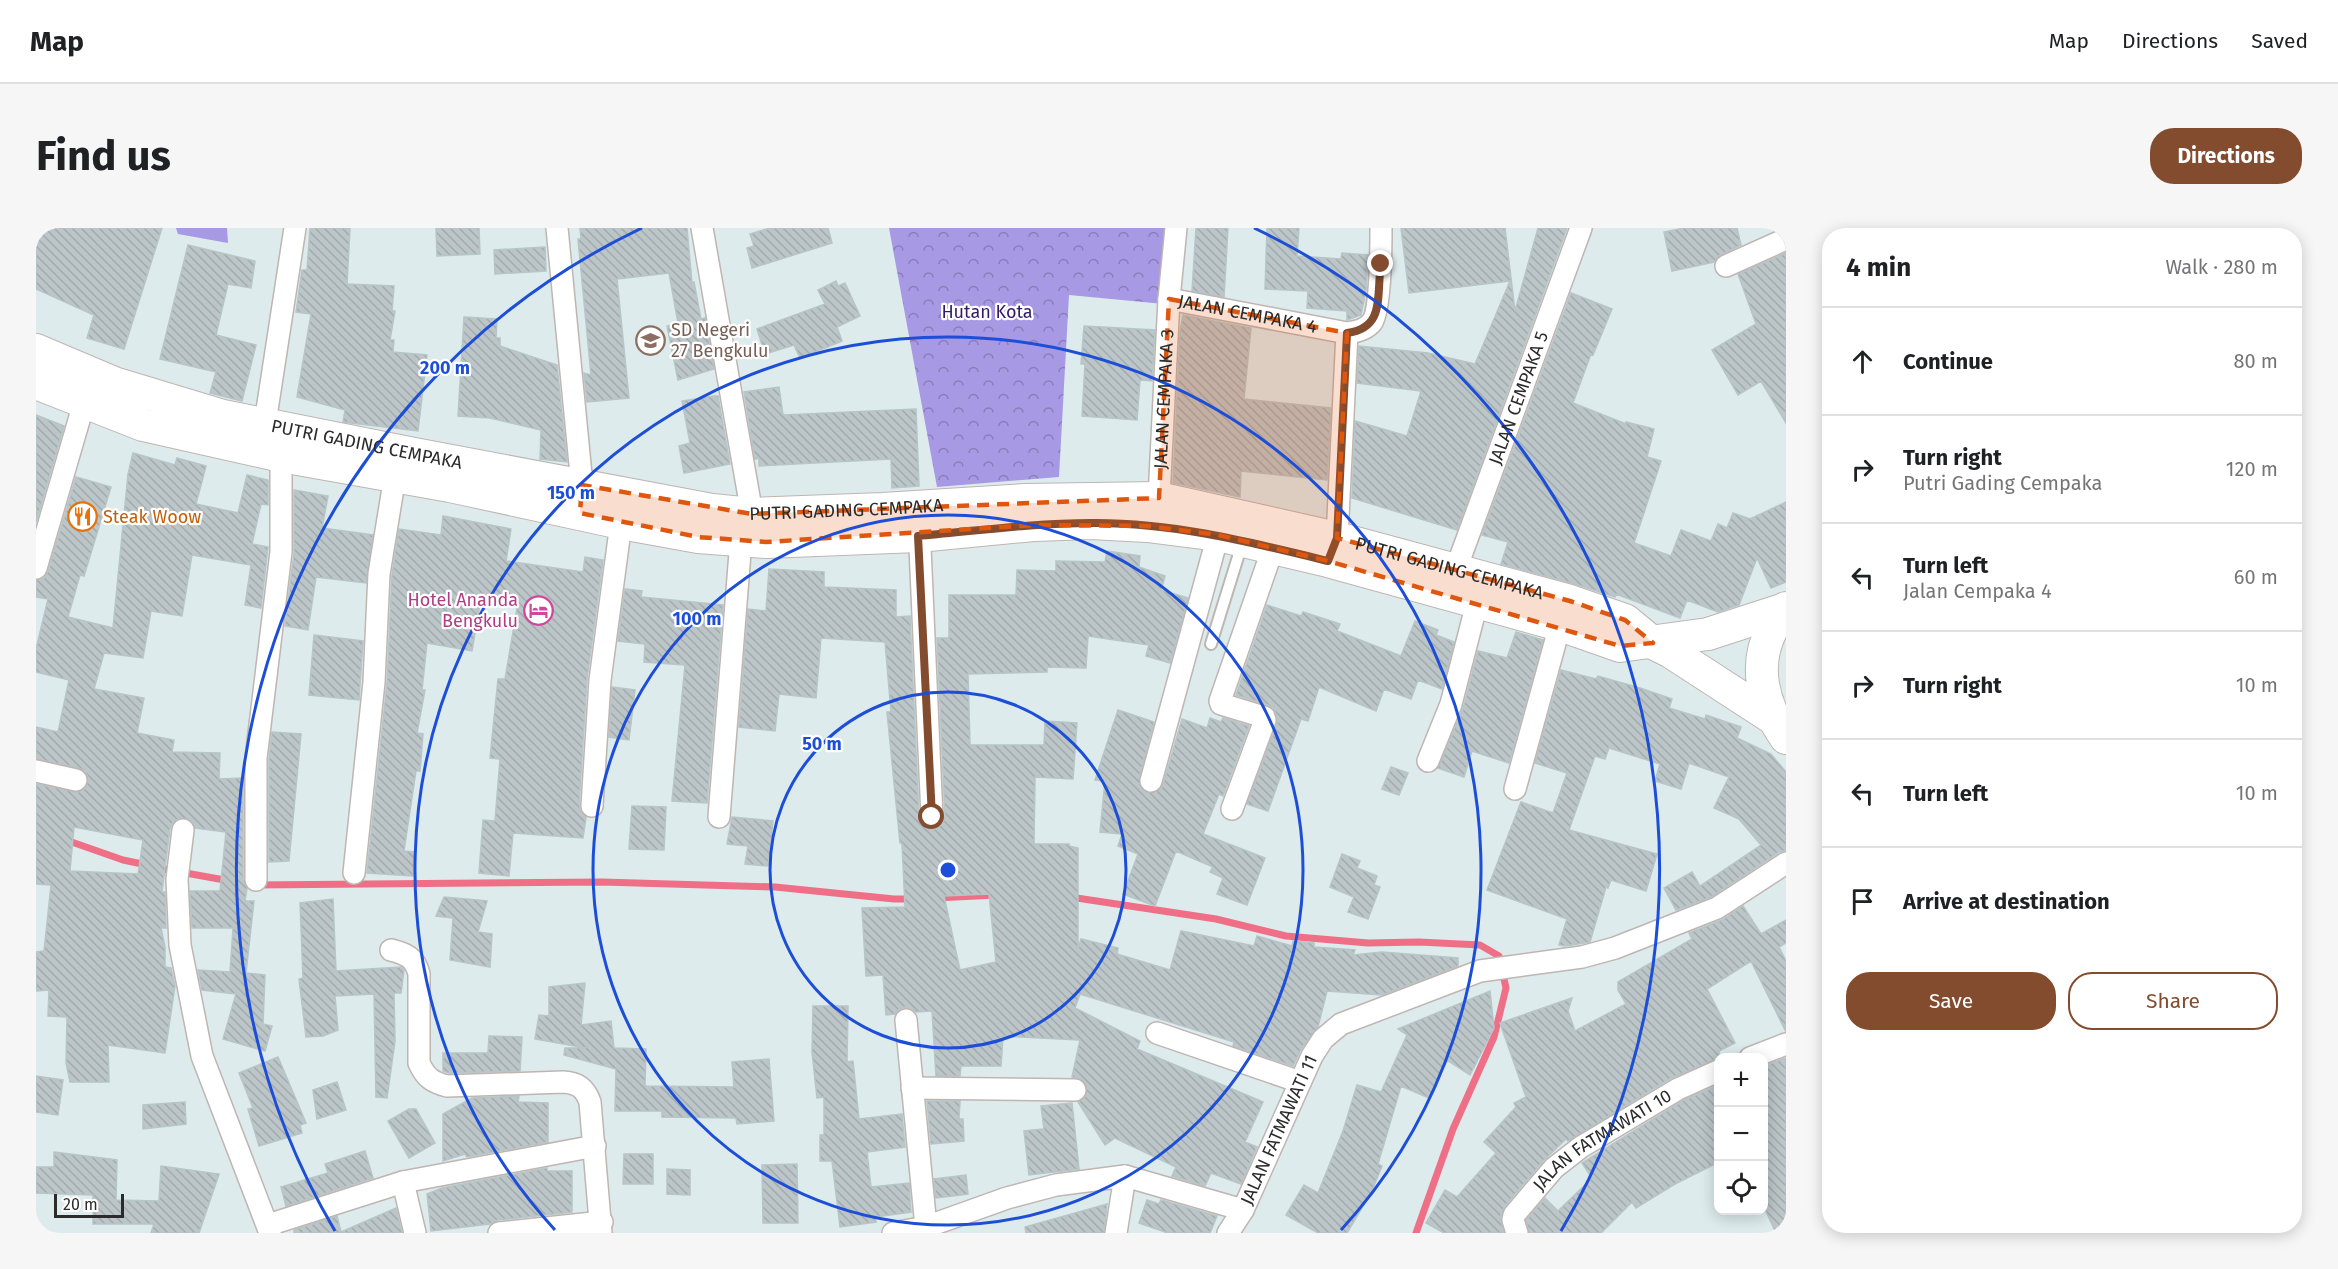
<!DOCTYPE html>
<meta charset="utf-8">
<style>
:root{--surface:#fff;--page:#f6f6f6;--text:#202124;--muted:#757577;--line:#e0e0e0;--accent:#834c2f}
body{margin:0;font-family:"Fira Sans",sans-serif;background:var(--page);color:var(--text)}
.controls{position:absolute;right:18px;bottom:18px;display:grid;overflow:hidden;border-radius:12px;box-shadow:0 3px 15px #0003}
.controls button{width:54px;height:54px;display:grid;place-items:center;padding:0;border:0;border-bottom:2px solid var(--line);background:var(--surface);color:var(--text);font:30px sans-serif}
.scale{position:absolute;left:18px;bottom:15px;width:70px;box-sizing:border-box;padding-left:6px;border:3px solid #2b2b2b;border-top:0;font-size:16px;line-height:21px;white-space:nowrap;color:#2b2b2b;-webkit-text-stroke:4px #fff;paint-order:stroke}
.stop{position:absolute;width:18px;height:18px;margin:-14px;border:4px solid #834c2f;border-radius:50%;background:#fff}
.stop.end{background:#834c2f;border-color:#fff;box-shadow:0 2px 6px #0008}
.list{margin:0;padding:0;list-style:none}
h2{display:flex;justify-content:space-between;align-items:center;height:78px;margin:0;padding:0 24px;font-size:26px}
h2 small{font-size:20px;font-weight:400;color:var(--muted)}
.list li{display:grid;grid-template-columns:39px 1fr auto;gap:18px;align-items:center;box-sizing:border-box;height:108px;padding:0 24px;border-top:2px solid var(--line)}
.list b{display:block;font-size:22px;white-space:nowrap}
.list p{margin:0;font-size:20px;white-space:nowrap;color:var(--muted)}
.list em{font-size:20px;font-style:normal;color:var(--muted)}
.actions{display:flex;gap:12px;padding:18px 24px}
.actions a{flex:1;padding:14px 0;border:2px solid var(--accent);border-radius:24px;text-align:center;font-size:21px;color:var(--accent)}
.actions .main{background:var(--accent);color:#fff}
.icon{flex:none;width:33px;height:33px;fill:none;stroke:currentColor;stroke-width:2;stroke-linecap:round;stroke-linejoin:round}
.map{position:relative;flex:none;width:1750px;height:1005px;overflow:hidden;border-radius:24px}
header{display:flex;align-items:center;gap:36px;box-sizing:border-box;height:84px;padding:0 30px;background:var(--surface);border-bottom:2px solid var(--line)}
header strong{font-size:28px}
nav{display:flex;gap:33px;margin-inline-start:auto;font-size:21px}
.intro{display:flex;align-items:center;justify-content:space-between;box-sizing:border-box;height:144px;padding:0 36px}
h1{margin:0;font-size:42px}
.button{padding:15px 27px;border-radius:24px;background:var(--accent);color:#fff;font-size:21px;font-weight:700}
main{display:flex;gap:36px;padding:0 36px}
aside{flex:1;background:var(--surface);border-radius:24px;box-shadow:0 3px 15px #0003}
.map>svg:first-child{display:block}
.green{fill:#a899e4}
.forest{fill:url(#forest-crowns)}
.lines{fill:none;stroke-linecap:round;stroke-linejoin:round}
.stream{stroke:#ef6f87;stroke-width:7}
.building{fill:url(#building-back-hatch);stroke:#b6c5c8;stroke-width:1.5;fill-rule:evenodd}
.lane-casing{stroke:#bfb5b1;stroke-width:14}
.street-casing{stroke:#bfb5b1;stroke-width:24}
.secondary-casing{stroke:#bfb5b1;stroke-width:34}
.lane{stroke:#fff;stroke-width:10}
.street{stroke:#fff;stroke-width:21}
.secondary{stroke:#fff;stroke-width:32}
.route{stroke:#834c2f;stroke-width:8}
.marked{fill:#df570e;fill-opacity:0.2;stroke:#df570e;stroke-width:4.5;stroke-dasharray:12 8;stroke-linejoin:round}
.ring{fill:none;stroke:#1d4ed8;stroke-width:3}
.labels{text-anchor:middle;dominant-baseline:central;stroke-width:4.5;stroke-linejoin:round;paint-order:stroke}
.park-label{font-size:18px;fill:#351a69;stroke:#fff}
.street-label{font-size:18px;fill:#2b2b2b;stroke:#fff}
.education-label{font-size:18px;fill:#785e54;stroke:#fff;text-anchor:start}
.food-label{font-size:18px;fill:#c56008;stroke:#fff;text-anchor:start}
.hotel-label{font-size:18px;fill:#b23c85;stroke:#fff;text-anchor:end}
.centre{fill:#1d4ed8;stroke:#fff;stroke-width:3}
.ring-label{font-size:18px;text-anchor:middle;font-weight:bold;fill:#1d4ed8;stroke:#fff;stroke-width:4.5;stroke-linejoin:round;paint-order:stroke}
</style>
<header>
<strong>Map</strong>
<nav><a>Map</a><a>Directions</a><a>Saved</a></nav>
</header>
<div class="intro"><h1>Find us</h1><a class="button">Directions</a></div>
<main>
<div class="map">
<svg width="1750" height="1005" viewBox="0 0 1750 1005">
<defs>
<pattern id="forest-crowns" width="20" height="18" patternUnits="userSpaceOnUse" patternTransform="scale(1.5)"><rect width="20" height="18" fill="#a899e4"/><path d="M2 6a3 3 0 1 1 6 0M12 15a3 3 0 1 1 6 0" fill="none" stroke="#897db9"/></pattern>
<pattern id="building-back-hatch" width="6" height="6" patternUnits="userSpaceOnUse" patternTransform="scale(1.5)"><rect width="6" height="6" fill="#bcc6c8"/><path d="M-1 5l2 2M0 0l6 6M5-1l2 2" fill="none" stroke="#a2aaac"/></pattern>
</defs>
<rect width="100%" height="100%" fill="#ddebed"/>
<path class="green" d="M140 0H191L192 15 142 6Z"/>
<path class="forest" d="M853 0H1133L1128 76 1033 67 1023 249 901 259Z"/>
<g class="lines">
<path class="stream" d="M30 612 87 632 111 637
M122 640 194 653
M219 657 566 654 739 659 858 671H876
M1034 669 1180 691 1250 708 1332 715 1383 714 1444 717 1463 728 1470 760 1458 809 1417 901 1380 1005
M900 670 960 667"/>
</g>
<path class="building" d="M0 0H126L88 121 51 110 58 87 0 61Z
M274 0H314L311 56 358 58 356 83H359L354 112H358L357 124 391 127 382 203 307 194 309 182 261 169 275 86 260 84 266 42H271Z
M400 0H443L444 26 401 28Z
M544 0H651L656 55 658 54 665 91 669 90 678 141 642 152 631 98 642 95 633 45 581 51 593 170 551 174 548 145 555 147 542 11H545Z
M734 0H792L796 15 716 40 711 20 718 18 714 6Z
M1160 0H1192L1188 69 1156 63Z
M1231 0H1263L1261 28 1305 31 1306 25 1332 27 1330 63 1325 87 1311 92V83L1271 80 1272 63 1229 61Z
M1365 0H1469L1479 83 1502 0H1531L1421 302 1316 270 1319 193 1371 208 1385 163 1321 155 1323 118 1392 125 1439 136 1474 53 1373 65Z
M1648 0H1701L1705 17 1684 27 1678 34 1636 43 1628 4Z
M152 17 219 33 215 60 192 56 180 107 220 117 206 173 174 165 180 144 124 131Z
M509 19 510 43 459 46 458 22Z
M1750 25V195L1725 153 1702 167 1676 122 1720 96 1702 46Z
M800 53 802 58 809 55 824 88 801 99 806 113 764 130 758 117 729 126 721 101 789 76 782 62Z
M1535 65 1576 81 1557 127 1555 126 1537 175 1590 196V194L1618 201 1611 229 1625 233 1598 315 1635 328 1645 302 1675 313 1682 296 1691 300 1697 285 1714 291 1750 274V354L1735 360 1721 330 1703 377 1682 384 1651 372 1644 390 1580 366 1579 369 1539 356 1465 336 1472 314 1446 307Z
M1147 87 1215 100 1208 171 1295 180 1291 252 1205 243 1204 269 1137 255 1144 104Z
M428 89 461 91 460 110H464V118L521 137 531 234 504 231 505 202 454 190 422 188Z
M1048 98 1119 102 1116 153 1104 152 1101 192 1046 188 1049 136H1045Z
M743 159 747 187 880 181 883 258 856 260 855 231 723 238V230L719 231 708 164Z
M678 168H682L694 236 648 245 643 218 654 215 646 173Z
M0 187 28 198 0 294Z
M97 225 139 237 141 230 170 238 160 276 202 285 211 247 232 252V277L225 276 216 316 232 319 225 380 209 377 215 337 156 327 146 388 115 383 107 430 68 425 58 461 108 470 101 505 138 512 136 524 184 525 183 551 207 550V652L211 660 209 673H218L210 745 229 747 227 796 236 798 229 823 187 811 200 766 166 762 162 742 194 744 197 700H156L154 663H184L190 604 159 600 154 592 143 590 137 594 134 600 126 664H129L130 700H125L129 719V739L135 740 139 758 129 825 72 817 73 854H34L30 835 31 789 12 788 13 762 0 763V724L8 723 15 657 0 656V556L43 564 50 560 52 549 49 543 43 540 0 531V499L22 504 33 452 0 444V421L12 371 0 369V352L8 350 12 344 40 249 75 259 48 348 44 347 32 389 77 400 92 246ZM38 599 107 612 102 646 34 643Z
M258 262 292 268 286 300 337 307 330 355 280 349 272 402 249 398 258 325Z
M407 288 475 301 470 333 547 344 549 329 567 332 551 451 543 577 545 584 550 589 547 610 477 605 473 648 443 645 447 592 459 593 464 531 454 530 462 451H469L482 374 445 370 436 423 391 415 386 462H389L381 505 387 506 384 543H380L368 623 379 624 377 648 331 645 351 455 356 347 363 301 405 307Z
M1071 323 1104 328 1103 339 1129 348 1125 362 1152 370 1134 435 1110 428 1113 417 1052 408 1050 440 1011 439V444L932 446 934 517H1008L1009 493 1041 495 1037 551 999 549 998 616H1033V618L1042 620V721L1045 711 1082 720 1081 726 1134 742 1145 703 1218 718 1221 708 1256 718 1257 713 1278 715V719L1319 722 1317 727 1346 724 1422 730V738L1346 767 1291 763 1282 799 1265 821 1257 838 1197 818 1198 814 1044 766 1039 780 1104 813 1101 821 1227 874 1209 914 1221 919 1205 956 1175 945 1169 958 1136 948 1140 939 1079 910 1069 917 1042 874 1050 868V856L1045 851 1036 849 1044 812 967 808 965 838H925L924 848H900L896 783 880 784 869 779 863 781 859 786 850 787 847 747 830 748 826 680 869 679 866 615H864L851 484H855L849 414 785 410 780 470 743 466 739 503 703 499 712 381 730 383 733 341 788 344V359L860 362V389L874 388 883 590 890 600 896 602 902 600 907 595 909 588 901 410H913V367H980L981 342 1020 343V333L1069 334ZM953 666 960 734 924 742 908 668Z
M589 361 606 363 605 369 687 377 671 575 636 573 649 437 608 434 609 416 582 413Z
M1231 377 1265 388 1267 384 1304 396 1301 403 1365 428 1379 393 1402 402 1400 407 1418 414 1406 461 1382 452 1375 471 1348 461 1340 483 1283 459 1272 493 1265 491 1232 583 1211 576 1241 496V488L1237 480 1232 477 1200 467Z
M1480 404 1507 412 1473 535 1436 523 1428 549 1402 540 1427 481 1442 423 1471 430Z
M278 407 327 413 323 472 273 467Z
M1525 442 1560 451 1562 448 1604 460 1636 471 1633 480 1669 491 1670 487 1705 499 1701 510 1735 526 1750 544V622L1743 624 1675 669 1640 682 1628 660 1656 644 1664 658 1725 617 1703 591 1678 580 1693 549 1653 535 1645 561 1619 553 1624 536 1573 520 1569 531 1559 528 1533 602 1621 626 1610 663 1575 652 1572 660 1570 659 1554 714 1529 718 1523 717 1531 691 1451 662 1485 574 1517 585 1531 545 1499 535Z
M576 459 599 462 593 512 573 509Z
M1082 482 1118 494 1103 550 1106 562 1112 565 1124 562 1127 557 1146 491 1171 500 1174 490 1185 494 1187 490 1213 498 1187 568 1183 566 1167 606 1229 630 1211 677 1181 666 1187 650 1174 644 1177 639 1140 623 1119 678 1087 666 1102 626 1082 618 1086 606 1064 604 1069 553 1059 552Z
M236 504 265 506 253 633 233 634V531Z
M1355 539 1372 545 1363 567 1346 561Z
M596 578 630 579 628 622 593 621Z
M696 589 737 593 732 638 709 636 712 618 691 616Z
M1306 626 1324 633 1321 640 1341 648 1338 657 1344 659 1332 691 1312 684 1318 669 1294 659Z
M408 669 451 673 442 704 456 706 454 739 414 732 417 690 400 688Z
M297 671 300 743 365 739 368 742 365 765H358L359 813 351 870 340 869 338 766 299 768 302 802 287 808 270 809 263 751 267 750 264 675Z
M1707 678 1725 706 1750 692V715L1743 719 1750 733V804L1715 733 1671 761 1699 815 1683 823V830L1635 850 1532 913 1530 911 1508 932 1468 979 1464 990 1468 1005H1408L1390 995 1409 962 1421 969 1460 925 1448 914 1480 879 1478 875 1490 869 1464 795 1536 770 1532 783 1539 803 1590 776 1582 762V754L1656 711 1653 705 1686 692Z
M549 755 545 797 575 793 578 820 610 821 609 858 698 859 696 834 733 831 738 893 701 896 700 890 626 889V883H579L580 841 528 827 529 820H550L499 811 503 787 513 788V759Z
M1454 763 1458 800 1434 847 1411 832 1393 870 1365 858 1342 936 1346 938 1335 965 1311 1005H1282L1250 987 1268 957 1282 965 1307 903 1321 857 1345 864 1371 807 1362 801Z
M777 778H812L811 834 817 833 823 891 866 886 869 919 831 924 835 959 873 955 875 984 839 989 840 994 804 999 796 933H784V907H788V869L781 870 776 824Z
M453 808 486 809 484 843 413 845 407 843V825H452Z
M242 829 270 895 264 897 266 905 223 918 212 881 217 880 203 845Z
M1750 830V1005H1740L1728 979V838Z
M0 848 27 852 22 887 0 884Z
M301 854 310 882 281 891 277 862Z
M1683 857V934L1639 956 1600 980 1596 974 1565 1005H1493L1490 992 1509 970 1522 983 1556 950 1546 935 1648 872Z
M483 868 482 874 512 875V914L431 929 429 926 407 933V886L436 870Z
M891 873H924L923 891H927L928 913 895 916Z
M149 874 150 896 107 901V877Z
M1036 875 1043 941 993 947 988 903 1008 901 1005 878Z
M373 881H380L399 915 373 930 352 893Z
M329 923 337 950 250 978 245 959 292 945 289 936Z
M18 924 81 932 80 972 123 973 125 938 183 946 163 1005H115L118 996H57V967L0 965V939H18Z
M588 926H617V956H587Z
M761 936 762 995H727L726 937Z
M511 940V943H536V984L462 992 454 996 395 1003 391 966 406 960Z
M631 941 654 942V967L631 966Z
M930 947 932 966 900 970 898 951Z
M1111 972 1123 976 1125 972 1181 988 1174 1005H1132L1103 995Z
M1071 976 1068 1005H990L989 999Z
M360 980 366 1005H258V1002L301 988 305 1004Z"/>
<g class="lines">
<defs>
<path id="lane" d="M1175 416 1206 316"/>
<g id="street">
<path d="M521 0 546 257 545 268"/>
<path d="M666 0 716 286"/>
<path d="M1690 38 1750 11"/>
<path id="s1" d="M1133 71 1311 105 1301 310 1297 322"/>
<path d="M1311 105C1320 104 1330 102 1336 94 1345 83 1345 17 1345 0"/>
<path d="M229 195 259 0"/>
<path id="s2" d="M1123 270 1133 71 1140 0"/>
<path d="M883 297 896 589"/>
<path d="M0 340 48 175"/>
<path id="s3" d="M1420 341 1545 0"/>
<path d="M1392 533 1415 476 1441 375"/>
<path d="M0 543 40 552"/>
<path d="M1115 553 1182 307"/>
<path d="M1479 561 1524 397"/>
<path d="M556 578 564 452 585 295"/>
<path d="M1196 581 1229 492 1228 489 1185 476 1184 473 1237 320"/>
<path d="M683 589 705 312"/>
<path d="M147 602 141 651 144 717 166 828 234 1005"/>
<path d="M318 645 338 454 343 346 359 248"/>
<path d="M220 652V530L245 324V228"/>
<path d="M355 722C371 726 379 730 383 746V835C390 850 396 854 411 858L527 854C542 855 549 860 554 874L565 1005"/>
<path d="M1121 805 1264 854"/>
<path d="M1714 830 1750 816"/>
<path d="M876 860 1039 862"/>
<path d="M232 997 367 954"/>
<path id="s4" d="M890 999 971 970 1020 957 1089 948 1207 982 1276 828 1287 811 1305 796 1444 743 1546 729 1579 720 1681 680 1750 635"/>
<path d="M379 1005 367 954 559 918"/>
<path d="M463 1005 566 994"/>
<path d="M857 1005 890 999 870 792"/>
<path d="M1080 1005 1089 948"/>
<path d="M1192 1005 1207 982"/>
<path id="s5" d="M1481 1005 1477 992 1478 987 1518 940 1545 919 1642 861 1682 843"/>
</g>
<g id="secondary">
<path id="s6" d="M0 122 78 155 187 188 378 226 676 282 716 286 847 281 989 272 1123 270 1301 310 1534 373 1589 392 1617 415 1635 424 1735 489"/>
<path d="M0 155 107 197 245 228 414 258 585 295 662 309 730 314 882 308 998 297 1055 295 1111 298 1182 307 1292 333 1524 397 1584 418 1672 406 1746 382"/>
<path d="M1750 380C1743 384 1740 392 1737 399 1716 437 1727 477 1750 510"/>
</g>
</defs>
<use href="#lane" class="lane-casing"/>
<use href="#street" class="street-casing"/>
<use href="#secondary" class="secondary-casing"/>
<use href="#lane" class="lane"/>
<use href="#street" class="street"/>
<use href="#secondary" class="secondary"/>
</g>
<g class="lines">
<path class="route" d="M896 589 882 308C939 303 997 295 1055 295 1135 294 1214 314 1292 333L1301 310 1311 105C1350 100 1340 67 1345 36"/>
</g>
<path class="marked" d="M1133 71 1311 105 1301 310 1534 373 1589 392 1617 415 1584 418 1292 333 1182 307 1111 298 998 297 730 314 662 309 544 285 546 257 716 286 1123 270Z"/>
<g class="ring">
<circle cx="912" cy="642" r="178"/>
<circle cx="912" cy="642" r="355"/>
<path d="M519 1002A533 533 0 1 1 1305 1002"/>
<path d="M299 1003A711 711 0 0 1 606 0M1218 0A711 711 0 0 1 1525 1003"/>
</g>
<defs>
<symbol id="school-ring" viewBox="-11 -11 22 22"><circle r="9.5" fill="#fff" stroke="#8d6e63" stroke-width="1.5"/><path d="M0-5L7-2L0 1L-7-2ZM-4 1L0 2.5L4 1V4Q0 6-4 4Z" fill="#8d6e63"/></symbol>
<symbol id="restaurant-ring" viewBox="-11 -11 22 22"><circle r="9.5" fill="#fff" stroke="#e8710a" stroke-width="1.5"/><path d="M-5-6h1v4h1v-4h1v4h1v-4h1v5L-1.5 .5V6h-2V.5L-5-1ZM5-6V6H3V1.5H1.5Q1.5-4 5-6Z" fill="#e8710a"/></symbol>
<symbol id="hotel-ring" viewBox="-11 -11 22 22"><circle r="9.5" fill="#fff" stroke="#d1479c" stroke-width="1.5"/><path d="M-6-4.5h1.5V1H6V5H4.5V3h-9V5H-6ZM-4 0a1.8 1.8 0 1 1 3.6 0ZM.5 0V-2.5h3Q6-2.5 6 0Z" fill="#d1479c"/></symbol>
</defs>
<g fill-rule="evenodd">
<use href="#school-ring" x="598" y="96" width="33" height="33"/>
<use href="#restaurant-ring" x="30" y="272" width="33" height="33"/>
<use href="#hotel-ring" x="486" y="366" width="33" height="33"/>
</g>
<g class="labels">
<g class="park-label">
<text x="951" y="84">Hutan Kota</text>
</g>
<g class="street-label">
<text stroke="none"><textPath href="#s1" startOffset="80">JALAN CEMPAKA 4</textPath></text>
<text stroke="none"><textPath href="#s2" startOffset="99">JALAN CEMPAKA 3</textPath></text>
<text stroke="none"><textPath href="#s3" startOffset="182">JALAN CEMPAKA 5</textPath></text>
<text stroke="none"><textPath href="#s6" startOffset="345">PUTRI GADING CEMPAKA</textPath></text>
<text stroke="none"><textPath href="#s6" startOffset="831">PUTRI GADING CEMPAKA</textPath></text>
<text stroke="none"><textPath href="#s6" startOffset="1443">PUTRI GADING CEMPAKA</textPath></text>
<text stroke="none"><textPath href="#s4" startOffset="417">JALAN FATMAWATI 11</textPath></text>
<text stroke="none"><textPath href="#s5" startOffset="136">JALAN FATMAWATI 10</textPath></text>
</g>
<g class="education-label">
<text x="635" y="102">SD Negeri<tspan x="635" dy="21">27 Bengkulu</tspan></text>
</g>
<g class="food-label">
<text x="67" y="289">Steak Woow</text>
</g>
<g class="hotel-label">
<text x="482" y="372">Hotel Ananda<tspan x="482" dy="21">Bengkulu</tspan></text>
</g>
</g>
<circle cx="912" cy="642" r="9" class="centre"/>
<g class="ring-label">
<text x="409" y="146">200 m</text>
<text x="535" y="271">150 m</text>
<text x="661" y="397">100 m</text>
<text x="786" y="522">50 m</text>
</g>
</svg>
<div class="controls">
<button>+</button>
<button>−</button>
<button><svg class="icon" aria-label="locate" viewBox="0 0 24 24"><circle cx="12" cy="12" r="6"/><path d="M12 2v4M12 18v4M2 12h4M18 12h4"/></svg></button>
</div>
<div class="scale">20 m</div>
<div class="stop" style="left:896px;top:589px"></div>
<div class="stop end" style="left:1345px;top:36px"></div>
</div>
<aside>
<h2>4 min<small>Walk · 280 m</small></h2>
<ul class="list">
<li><svg class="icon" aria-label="ahead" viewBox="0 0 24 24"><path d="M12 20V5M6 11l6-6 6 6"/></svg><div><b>Continue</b></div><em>80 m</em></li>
<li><svg class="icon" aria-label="right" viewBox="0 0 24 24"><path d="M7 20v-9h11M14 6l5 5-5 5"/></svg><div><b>Turn right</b><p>Putri Gading Cempaka</p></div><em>120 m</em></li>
<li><svg class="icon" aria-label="left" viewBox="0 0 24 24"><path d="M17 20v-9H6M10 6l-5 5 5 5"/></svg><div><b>Turn left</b><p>Jalan Cempaka 4</p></div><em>60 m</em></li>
<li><svg class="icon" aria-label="right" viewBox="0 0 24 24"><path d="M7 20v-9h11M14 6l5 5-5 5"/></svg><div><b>Turn right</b></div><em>10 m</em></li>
<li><svg class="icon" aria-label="left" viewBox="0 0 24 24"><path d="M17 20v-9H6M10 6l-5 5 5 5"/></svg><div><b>Turn left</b></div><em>10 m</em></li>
<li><svg class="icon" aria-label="arrive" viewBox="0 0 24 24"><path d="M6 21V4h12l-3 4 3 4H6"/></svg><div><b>Arrive at destination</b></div></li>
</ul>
<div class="actions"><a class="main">Save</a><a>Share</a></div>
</aside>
</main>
